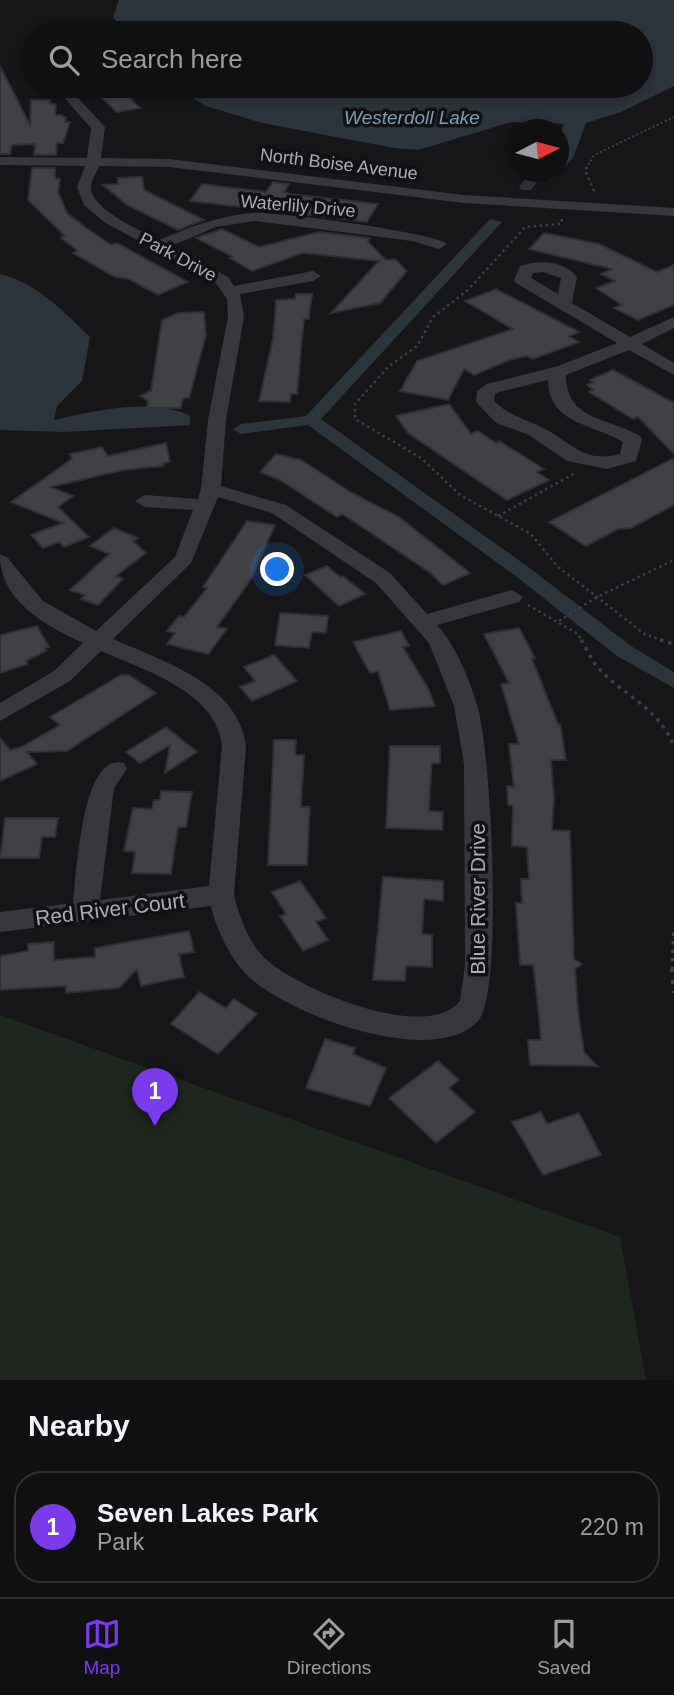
<!DOCTYPE html>
<style>
:root{--surface:#101012;--page:#1e1e20;--text:#f1f3f6;--muted:#9c9d9f;--line:#303032;--accent:#7c3aed}
body{margin:0;font-family:Helvetica,sans-serif;background:var(--page);color:var(--text)}
.compass{position:absolute;left:506px;top:119px;width:63px;height:63px;border-radius:50%;background:var(--surface);box-shadow:0 4px 10px #0003;rotate:84deg}
.you{position:absolute;left:278px;top:570px;width:24px;height:24px;margin:-18px;border:5px solid #fff;border-radius:50%;background:#1a73e8;box-shadow:0 0 0 10px #1a73e833}
.badge{display:grid;place-items:center;width:46px;height:46px;border-radius:50%;background:var(--accent);color:#fff;font-size:23px;font-weight:700}
.pin{position:absolute;translate:-50% -58px;filter:drop-shadow(0 2px 4px #0008)}
.pin::after{content:'';position:absolute;top:37px;width:24px;height:21px;background:inherit;clip-path:polygon(0 0,100% 0,50% 100%)}
.list{margin:0;padding:0;list-style:none}
h2{display:flex;justify-content:space-between;align-items:center;height:91px;margin:0;padding:0 28px;font-size:30px}
h2 small{font-size:23px;font-weight:400;color:var(--muted)}
.list li{display:grid;grid-template-columns:46px 1fr auto;gap:21px;align-items:center;box-sizing:border-box;height:112px;margin:0 14px 14px;padding:0 14px;border:2px solid var(--line);border-radius:28px}
.list b{display:block;font-size:26px;white-space:nowrap}
.list p{margin:0;font-size:23px;white-space:nowrap;color:var(--muted)}
.list em{font-size:23px;font-style:normal;color:var(--muted)}
.icon{flex:none;width:38px;height:38px;fill:none;stroke:currentColor;stroke-width:2;stroke-linecap:round;stroke-linejoin:round}
.map{position:relative;flex:none;width:674px;height:1380px;overflow:hidden}
.search{position:absolute;background:var(--surface);box-shadow:0 4px 10px #0003;left:21px;right:21px;top:21px;height:77px;display:flex;align-items:center;gap:18px;box-sizing:border-box;padding:0 24px;border-radius:38px;color:var(--muted);font-size:26px}
.sheet{height:217px;background:var(--surface)}
nav{display:flex;justify-content:space-around;align-items:center;box-sizing:border-box;height:98px;border-top:2px solid var(--line);background:var(--surface);font-size:19px;color:var(--muted)}
nav a{display:grid;justify-items:center;gap:4px}
nav .on{color:var(--accent)}
.map>svg:first-child{display:block}
.green{fill:#1e261f}
.water{fill:#2c353c}
.lines{fill:none;stroke-linecap:round;stroke-linejoin:round}
.canal{fill:#2c353c;fill-rule:evenodd}
.building{fill:#404145;stroke:#303034;stroke-width:2}
.path-far3{stroke:#3d3f44;stroke-width:2;stroke-dasharray:2 2.5;stroke-linecap:butt}
.path-far2{stroke:#3d3f44;stroke-width:2.5;stroke-dasharray:2.5 3.5;stroke-linecap:butt}
.path-far1{stroke:#3d3f44;stroke-width:3.5;stroke-dasharray:3.5 5;stroke-linecap:butt}
.path{stroke:#3d3f44;stroke-width:4.5;stroke-dasharray:4.5 7;stroke-linecap:butt}
.minor{fill:#37383d;fill-rule:evenodd}
.labels{text-anchor:middle;dominant-baseline:central;stroke-width:7;stroke-linejoin:round;paint-order:stroke}
.far-street-label{font-size:18px;fill:#a8adb8;stroke:#111113}
.far-water-label{font-size:19px;font-style:italic;fill:#7f9bb3;stroke:#111113}
.street-label{font-size:21px;fill:#a8adb8;stroke:#111113}
</style>
<div class="map">
<svg width="674" height="1380" viewBox="0 0 674 1380">
<rect width="100%" height="100%" fill="#161618"/>
<path class="green" d="M0 1015 620 1237 646 1380H0Z"/>
<path class="water" d="M119 0H674V86L621 112 586 123 573 158 551 180 523 172H558L559 135 564 124 512 122 418 150 394 148 262 123 206 106 174 86H641V33H127L113 17Z
M0 274C37 283 63 311 90 337L82 381 57 406 54 420C93 411 154 397 190 416V425L64 432 0 430Z"/>
<g class="lines">
<path class="canal" d="M530 173 542 176 531 190H521L519 187Z
M490 219 502 222 321 419 531 569 631 646 674 672V688L617 656 517 577 308 425 241 434 233 429 241 424 306 416Z"/>
</g>
<path class="building" d="M0 66 30 125 31 100H50V103L56 105 55 115H61L66 118 65 122H70L63 143H57L56 155H34L35 144 12 145 10 154H0Z
M89 86H119L140 108 117 112Z
M32 168H55V179H60L58 192 67 213 85 227 111 245 117 243 188 282 158 295 129 279 115 277 73 253 78 251 61 238 65 236 28 200Z
M142 177 144 190 204 220 178 230 127 205 103 185 118 184V178Z
M273 182 289 184 284 192 290 194 378 204 367 222 190 201 202 184 266 192Z
M222 229 259 247 319 232 370 238 368 242 386 260 395 259 407 271 380 303 331 313 379 261 303 253 252 271 230 258 233 257 196 238Z
M544 233 599 244 657 272 674 265V305L638 320 614 308 622 305 596 288 615 281 601 274 612 269 529 249Z
M496 289 579 332 569 336 579 342 533 359 527 356 510 360 474 375 464 369 448 400 400 391 417 361 513 329 465 301Z
M296 294H312L309 319H304L297 394H291L290 402 259 401 273 339 276 300 295 299Z
M204 312 206 335 189 398H183L181 408H147L148 401 140 396 151 391 162 320 178 313Z
M613 370 674 403V454L638 417 633 419 589 392 594 390 587 385 594 382 590 380Z
M449 404 471 434 478 431 496 443 499 441 544 469 537 472 549 480 507 500 408 433 396 416Z
M166 443 170 462 163 463 164 466 123 470 51 487 73 496 58 507 89 537 64 547 59 542 43 548 31 535 63 523 11 502 72 459 70 454 102 447 108 456Z
M276 454 301 460 352 493 399 517 470 573 443 585 429 572 359 525 342 514 337 517 280 480 260 472Z
M674 458V505L631 528 618 529 586 546 549 522Z
M247 521 275 525 251 579 217 627 227 629 208 654 167 644 175 633 167 631 179 616 184 617 207 588 203 587Z
M114 528 138 538 133 541 146 553 116 576 123 579 98 605 81 599 85 595 70 590 109 554 90 546Z
M327 566 340 577 343 576 365 594 339 606 305 575Z
M280 613 328 616 326 633 312 632 309 648 275 645Z
M37 626 49 647 45 648 46 651 26 661 28 664 0 673V635Z
M519 628 535 658 532 659 558 724H560L566 760H551L554 798 552 830 570 831 574 959 582 964 575 969 578 1011 584 1052 597 1066 530 1065 528 1040H541L537 997 533 965H520L516 903H522L521 879H529L527 847 512 846 513 805H508L507 786 514 787 509 744H519L501 684 509 683 484 634Z
M401 631 409 646 403 647 429 690 435 706 390 710 378 671 370 673 353 642Z
M274 655 297 681 252 701 240 687 255 681 244 667Z
M121 675H129L156 693 67 751 27 752 37 764 0 781V738L10 750 21 747 60 725 50 717Z
M166 727 197 752 165 773 170 745 140 763 126 752Z
M274 740H296L295 755H304L301 807H310L307 865H268Z
M390 746H440V763H432L431 771 429 811 443 812 442 830 386 828Z
M161 791 192 792 186 827H178L171 874 132 873 135 852 124 851 133 808 152 809 154 800H160Z
M5 818H58L55 837H42L39 858H0Z
M383 877 443 881V901L424 899 422 934 432 935V967L406 966 405 981 373 980Z
M300 881 326 918 316 922 328 940 303 951 280 916 286 914 272 892Z
M189 931 194 952 179 954 184 977 141 986 137 969 119 988 66 993V986L0 990V956L28 951V944L54 942V960L95 957V948Z
M199 992 226 1008 234 999 257 1014 218 1054 171 1024Z
M325 1039 355 1048 353 1054 386 1068 370 1106 306 1088Z
M438 1061 459 1080 449 1088 475 1112 436 1143 389 1098Z
M541 1112 547 1124 579 1113 601 1155 543 1175 512 1122Z"/>
<g class="lines">
<path class="path-far3" d="M586 169 594 155 674 117"/>
<path class="path-far2" d="M587 167 585 170 595 193
M562 219 561 224 525 227 468 290 433 317 417 346 388 367 355 404V419L421 458 460 495 531 534 557 566 646 635 666 641
M498 516 575 473
M528 605 578 634 582 641
M559 621 597 597 674 560"/>
<path class="path-far1" d="M581 640C586 647 590 657 595 664 619 694 659 706 674 747
M660 640 674 644
M672 970 674 930"/>
<path class="path" d="M672 968 674 993"/>
<path class="minor" d="M54 86H67L105 127 101 158 169 159 464 195 674 208V216L464 203 169 167 99 166C97 172 91 181 91 187 91 210 142 231 159 240 190 227 218 216 252 213 274 211 435 233 447 244L439 249 412 241 255 221 216 227 171 246 228 277 234 286 313 271 321 276 313 281 240 294 244 317 226 420 221 486 286 505 390 573 427 614 512 590 523 597 519 602 437 625C456 646 469 678 477 705 491 747 504 992 478 1021 434 1069 288 1015 248 976 231 960 216 929 211 906L0 932V912L73 903C77 874 81 751 124 763L127 769 114 788 100 900 209 886 222 746C217 692 144 670 101 651L70 681 0 721V703L54 671 83 643C45 625 0 601 0 555L7 557 43 601 96 631 175 557 193 510 145 507 135 501 145 495 198 499 201 489 208 420 228 317 227 299 216 283 104 222 84 205 77 187 85 166 0 165V157L87 158 91 128ZM218 497 272 513 376 583 429 643 454 706 464 764 465 965 460 1001C427 1043 301 990 268 961 249 945 240 918 234 895L246 746C239 684 162 661 113 639L191 563Z
M532 263C549 261 566 263 577 277L572 303 630 337 674 317V328L642 344 674 363V375L629 350 566 375C566 421 608 417 640 436L642 440 636 461 607 469 567 461 529 435 496 423 476 402 477 391 487 384 558 366 617 343 516 283 514 280 520 266ZM543 272 561 278 558 294 531 278 533 273ZM548 380C548 424 594 424 623 442L620 454C582 464 571 441 541 427 521 417 511 417 494 401L495 394 499 392Z"/>
</g>
<g class="labels">
<g class="far-street-label">
<text transform="translate(339 164) rotate(7)">North Boise Avenue</text>
<text transform="translate(298 206) rotate(5)">Waterlily Drive</text>
<text transform="translate(178 257) rotate(28)">Park Drive</text>
</g>
<g class="far-water-label">
<text x="412" y="117">Westerdoll Lake</text>
</g>
<g class="street-label">
<text transform="translate(477 899) rotate(-90)">Blue River Drive</text>
<text transform="translate(110 909) rotate(-7)">Red River Court</text>
</g>
</g>
</svg>
<svg class="compass" viewBox="-18 -18 36 36"><path d="M0-13l5 13h-10z" fill="#e53935"/><path d="M0 13l5-13h-10z" fill="#9c9d9f"/></svg>
<div class="you"></div>
<div class="pin badge" style="left:155px;top:1126px">1</div>
<div class="search"><svg class="icon" aria-label="search" viewBox="0 0 24 24"><circle cx="10" cy="10" r="6"/><path d="M15 15l6 6"/></svg>Search here</div>
</div>
<section class="sheet">
<h2>Nearby<small></small></h2>
<ul class="list">
<li><span class="badge">1</span><div><b>Seven Lakes Park</b><p>Park</p></div><em>220 m</em></li>
</ul>
</section>
<nav>
<a class="on"><svg class="icon" aria-label="map" viewBox="0 0 24 24"><path d="M3 6l6-2 6 2 6-2v14l-6 2-6-2-6 2zM9 4v14M15 6v14"/></svg>Map</a>
<a><svg class="icon" aria-label="directions" viewBox="0 0 24 24"><path d="M12 3l9 9-9 9-9-9zM9 14v-3h6M13 9l2 2-2 2"/></svg>Directions</a>
<a><svg class="icon" aria-label="saved" viewBox="0 0 24 24"><path d="M7 4h10v16l-5-4-5 4z"/></svg>Saved</a>
</nav>
